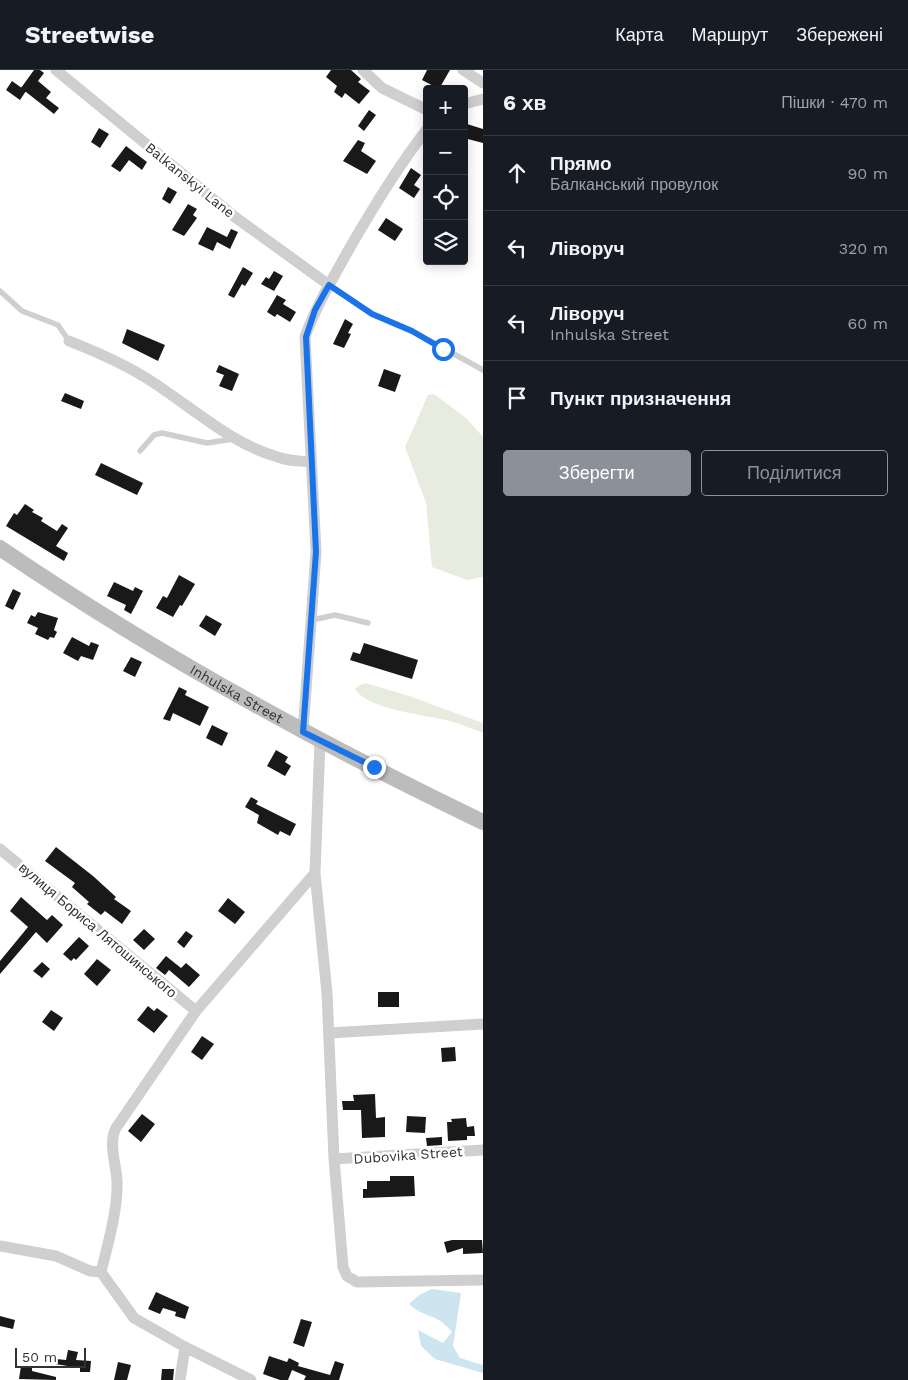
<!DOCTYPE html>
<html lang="uk">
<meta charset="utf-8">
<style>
:root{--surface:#171b24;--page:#242831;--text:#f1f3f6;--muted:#9ea1a6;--line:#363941;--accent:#8c9099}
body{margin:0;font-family:"Work Sans",sans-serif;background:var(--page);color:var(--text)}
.controls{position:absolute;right:15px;top:15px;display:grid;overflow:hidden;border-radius:5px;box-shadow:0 2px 12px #0003}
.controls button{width:45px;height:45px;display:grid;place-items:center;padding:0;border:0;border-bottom:1px solid var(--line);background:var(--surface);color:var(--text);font:25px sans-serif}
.scale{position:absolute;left:15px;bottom:12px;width:71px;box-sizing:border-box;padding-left:5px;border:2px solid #323232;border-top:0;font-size:14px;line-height:18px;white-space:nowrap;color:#323232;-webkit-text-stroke:4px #fff;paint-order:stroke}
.stop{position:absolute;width:15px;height:15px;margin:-11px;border:4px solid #1a73e8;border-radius:50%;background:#fff}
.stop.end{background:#1a73e8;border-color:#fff;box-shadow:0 1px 5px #0008}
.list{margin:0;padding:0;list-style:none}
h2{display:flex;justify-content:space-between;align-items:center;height:65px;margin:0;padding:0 20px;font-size:21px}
h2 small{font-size:16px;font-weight:400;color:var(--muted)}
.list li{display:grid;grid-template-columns:32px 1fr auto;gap:15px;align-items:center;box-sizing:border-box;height:75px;padding:0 20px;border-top:1px solid var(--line)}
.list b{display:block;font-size:19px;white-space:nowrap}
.list p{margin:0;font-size:16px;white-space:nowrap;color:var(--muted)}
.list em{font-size:16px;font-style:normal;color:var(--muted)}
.actions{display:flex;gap:10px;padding:15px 20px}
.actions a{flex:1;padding:11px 0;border:1px solid var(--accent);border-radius:5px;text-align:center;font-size:18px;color:var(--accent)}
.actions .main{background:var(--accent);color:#fff}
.icon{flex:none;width:28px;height:28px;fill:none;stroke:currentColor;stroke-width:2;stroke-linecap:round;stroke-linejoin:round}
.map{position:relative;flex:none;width:483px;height:1310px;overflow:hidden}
header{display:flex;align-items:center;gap:30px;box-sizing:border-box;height:70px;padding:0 25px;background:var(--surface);border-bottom:1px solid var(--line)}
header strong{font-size:24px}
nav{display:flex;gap:28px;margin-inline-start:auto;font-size:18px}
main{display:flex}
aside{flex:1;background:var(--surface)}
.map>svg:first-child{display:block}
.green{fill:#e7ecde}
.water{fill:#cde5ee}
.building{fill:#191919}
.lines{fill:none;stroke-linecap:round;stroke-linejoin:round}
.lane{stroke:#cfcfcf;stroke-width:5.5}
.street{stroke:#cfcfcf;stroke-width:11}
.secondary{stroke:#bcbcbc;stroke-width:16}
.route{stroke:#1a73e8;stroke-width:6}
.labels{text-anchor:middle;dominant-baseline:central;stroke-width:5;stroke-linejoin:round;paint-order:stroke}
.street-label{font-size:14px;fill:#323232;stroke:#fff}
</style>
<header>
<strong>Streetwise</strong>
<nav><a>Карта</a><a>Маршрут</a><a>Збережені</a></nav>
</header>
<main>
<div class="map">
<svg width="483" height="1310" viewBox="0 0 483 1310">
<rect width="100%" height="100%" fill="#fff"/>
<path class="green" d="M434 324 466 348 483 367V507L467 510 432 497 426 433 405 377 428 325Z
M366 613 409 626 483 653V663C472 659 461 654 450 651 427 645 368 640 355 619L360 615Z"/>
<path class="water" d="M432 1219 461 1223 453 1276 460 1288 483 1295V1303L435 1289 421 1276 418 1260 443 1273 452 1262C436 1242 425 1249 409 1234L419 1225Z"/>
<path class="building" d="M34 0H40L44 3 38 11 51 22 46 28 59 38 54 44 21 18Z
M331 0H351L361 9 358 12 370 21 359 34 345 23 342 28 334 22 337 16 326 7Z
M427 0H450L439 19 422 10Z
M12 11 26 21 20 30 6 20Z
M369 40 376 45 364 61 358 56Z
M467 54 483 59V73L464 68Z
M99 58 109 64 100 78 91 72Z
M358 70 365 73 361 81 376 91 367 104 343 91Z
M126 76 147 92 142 100 129 90 120 102 111 96Z
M411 98 421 105 414 115 420 119 414 128 399 118Z
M168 117 177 122 170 134 162 129Z
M188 134 197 139 193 145 197 148 184 166 172 160Z
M386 148 403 159 395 171 378 160Z
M207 157 227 167 231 159 238 162 230 179 217 172 213 181 198 174Z
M243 197 253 203 245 216 242 214 234 228 228 225Z
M274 201 283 206 274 221 261 214 266 207 269 209Z
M277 225 286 230 283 234 296 242 290 252 277 244 275 247 267 242Z
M345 249 353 254 348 263 351 264 344 278 333 274Z
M127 259 165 275 158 291 122 273Z
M219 295 239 304 232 321 219 316 224 305 216 302Z
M384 299 401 305 395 322 378 316Z
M65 323 84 331 81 339 61 331Z
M101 393 143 413 137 425 95 405Z
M25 434 34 440 32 442 43 448 41 451 57 461 62 454 68 458 56 476 68 483 64 491 6 456 14 443 17 445Z
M179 505 195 514 182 536 180 535 173 547 156 538 163 526 167 528Z
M114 512 133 521 135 517 143 521 131 544 124 540 126 535 107 526Z
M13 519 21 523 13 540 5 536Z
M38 542 58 548 54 560 57 562 54 568 50 567 48 570 35 564 38 558 27 553 31 545 35 547Z
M206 545 222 554 215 566 199 556Z
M72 567 89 576 91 572 99 575 93 590 81 586 78 591 63 583Z
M364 573 418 590 412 609 350 590 353 582 360 584Z
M131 587 142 592 135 607 123 601Z
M179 617 187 621 185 625 209 637 200 656 173 643 170 651 163 649Z
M212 655 228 663 222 676 206 668Z
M276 680 288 687 285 692 291 696 285 706 267 696Z
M251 727 258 731 256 734 296 754 290 766 280 761 278 765 257 753 259 745 245 737Z
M56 777 93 806 116 827 114 829 131 841 122 854 105 841 101 845 87 834 89 832 72 817 75 813 45 791Z
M21 827 47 850 52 845 63 855 47 873 36 862 0 904V891L28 857 10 841Z
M228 828 245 842 235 854 218 841Z
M144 859 155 869 144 880 133 870Z
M186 861 193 866 184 878 177 872Z
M79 867 89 876 76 890 74 888 71 891 63 884Z
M166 886 181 898 186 893 200 905 189 917 169 900 165 905 156 898Z
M97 889 111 900 97 916 84 904Z
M42 892 50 899 42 908 33 901Z
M378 922H399V937H378Z
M148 936 154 941 157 938 168 946 154 963 137 950Z
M51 940 63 948 54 961 42 952Z
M202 966 214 974 202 990 191 982Z
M455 977 456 991 442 992 441 978Z
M375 1024 376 1048 385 1047V1067L362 1068 361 1040H343L342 1031H354L353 1025Z
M142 1044 155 1054 141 1072 128 1061Z
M407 1046 426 1047 425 1063 406 1062Z
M466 1048 467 1057 474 1056 475 1066H467V1070L448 1071 447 1052H452L451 1049Z
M442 1067V1075L427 1076 426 1068Z
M390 1106H414L415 1126 363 1128V1119H367V1111H390Z
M452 1170H482L483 1183 463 1184V1178L447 1183 444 1172Z
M156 1222 189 1237 185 1249 175 1246 176 1242 163 1238 160 1244 148 1239Z
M0 1246 15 1250 13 1259 0 1256Z
M301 1249 312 1252 304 1277 293 1273Z
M68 1280 78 1282 76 1290 91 1291 90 1302H80V1298L55 1294 56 1289 66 1290Z
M269 1286 287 1292 289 1288 299 1293 298 1296 330 1305 335 1291 344 1294 339 1310H304L306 1306 292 1300 288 1310H280L263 1304Z
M118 1292 131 1295 127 1310H114Z
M21 1296 32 1298V1301L56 1307V1310L19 1309Z
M162 1299H174L173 1310H161Z"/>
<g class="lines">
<path class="lane" d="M329 215 373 244 412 261 483 300
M0 221 22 241 58 255 69 271
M140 381 154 365 162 363 207 373 233 369
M312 550 335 545 368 553"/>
<path class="street" d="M56 0 235 147 329 215
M363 0 382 18 427 40
M463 0 483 13
M464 34 483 29
M69 271C97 282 125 294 151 311 193 338 232 375 281 388 290 391 301 391 311 392
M303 662 316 482 305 267C316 236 332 210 348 181 372 139 397 98 427 59
M0 779 196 941
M315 803 327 923 334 1089 343 1197 347 1206 357 1212 483 1210
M329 963 483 954
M334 1089 483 1080
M0 1176 56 1186 90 1201 101 1202 134 1248 185 1277 251 1310
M101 1202C108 1173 118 1140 117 1111 116 1093 108 1073 116 1058L196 941 315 803 320 671
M180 1310 185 1277"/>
<path class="secondary" id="s1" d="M0 478C153 582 316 672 483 752"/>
</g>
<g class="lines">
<path class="route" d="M374 697 303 662 316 482 306 267 315 240 329 215 372 244 412 261 443 279"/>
</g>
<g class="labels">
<g class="street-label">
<text transform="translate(190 110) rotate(39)">Balkanskyi Lane</text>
<text stroke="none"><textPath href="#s1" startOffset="278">Inhulska Street</textPath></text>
<text transform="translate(98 860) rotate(40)">вулиця Бориса Лятошинського</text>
<text transform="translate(408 1085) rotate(-4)">Dubovika Street</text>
</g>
</g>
</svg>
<div class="controls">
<button>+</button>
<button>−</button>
<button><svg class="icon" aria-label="locate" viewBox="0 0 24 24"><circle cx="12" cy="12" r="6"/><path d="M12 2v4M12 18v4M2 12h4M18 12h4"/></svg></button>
<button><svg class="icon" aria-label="layers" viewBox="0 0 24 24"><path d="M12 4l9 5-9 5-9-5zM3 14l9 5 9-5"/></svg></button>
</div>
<div class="scale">50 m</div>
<div class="stop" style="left:443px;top:279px"></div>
<div class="stop end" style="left:374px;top:697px"></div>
</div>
<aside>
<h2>6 хв<small>Пішки · 470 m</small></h2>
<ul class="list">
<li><svg class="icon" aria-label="ahead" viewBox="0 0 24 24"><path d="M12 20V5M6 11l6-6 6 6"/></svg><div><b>Прямо</b><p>Балканський провулок</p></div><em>90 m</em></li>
<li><svg class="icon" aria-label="left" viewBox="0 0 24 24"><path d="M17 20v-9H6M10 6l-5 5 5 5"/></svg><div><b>Ліворуч</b></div><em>320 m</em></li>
<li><svg class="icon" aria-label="left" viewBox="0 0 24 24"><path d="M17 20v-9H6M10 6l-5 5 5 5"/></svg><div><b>Ліворуч</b><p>Inhulska Street</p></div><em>60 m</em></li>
<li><svg class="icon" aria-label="arrive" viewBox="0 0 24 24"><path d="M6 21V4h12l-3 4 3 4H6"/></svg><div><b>Пункт призначення</b></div></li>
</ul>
<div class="actions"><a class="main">Зберегти</a><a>Поділитися</a></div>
</aside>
</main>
